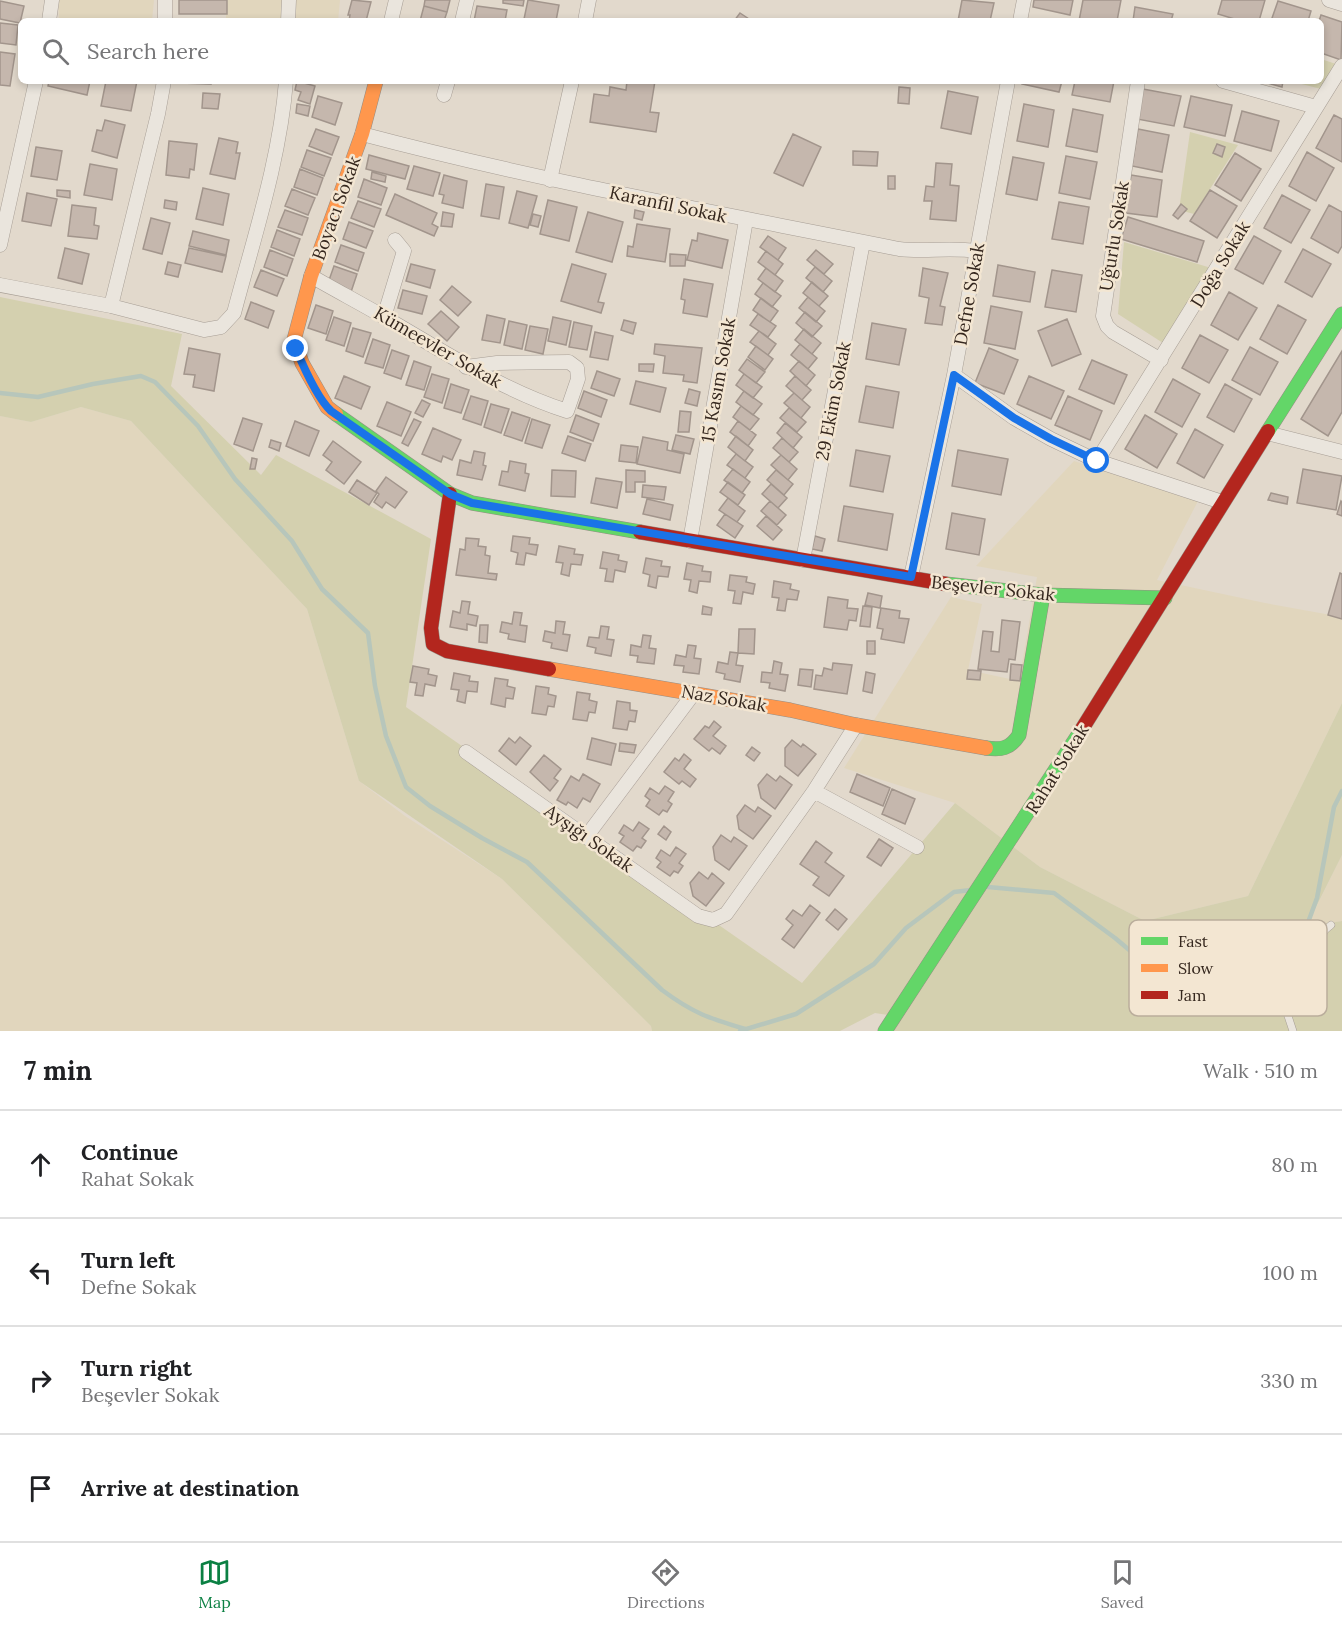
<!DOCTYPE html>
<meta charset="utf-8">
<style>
:root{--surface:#fff;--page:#f6f6f6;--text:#202124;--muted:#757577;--line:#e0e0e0;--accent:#0b8043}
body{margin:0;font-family:Lora,serif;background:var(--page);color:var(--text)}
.stop{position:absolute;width:18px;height:18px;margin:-14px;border:4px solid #1a73e8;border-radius:50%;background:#fff}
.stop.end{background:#1a73e8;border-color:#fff;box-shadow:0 2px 6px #0008}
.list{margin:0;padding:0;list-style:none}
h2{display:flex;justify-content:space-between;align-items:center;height:78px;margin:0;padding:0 24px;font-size:26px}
h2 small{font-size:20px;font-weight:400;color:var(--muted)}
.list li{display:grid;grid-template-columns:39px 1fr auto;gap:18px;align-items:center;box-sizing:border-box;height:108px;padding:0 24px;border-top:2px solid var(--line)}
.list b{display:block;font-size:22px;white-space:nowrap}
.list p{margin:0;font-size:20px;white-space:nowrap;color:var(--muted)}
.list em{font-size:20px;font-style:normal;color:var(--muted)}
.icon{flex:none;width:33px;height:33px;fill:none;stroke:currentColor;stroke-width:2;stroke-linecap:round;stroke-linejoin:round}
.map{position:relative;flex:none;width:1342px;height:1031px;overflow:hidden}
.search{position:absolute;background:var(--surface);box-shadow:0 3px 9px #0003;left:18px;right:18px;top:18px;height:66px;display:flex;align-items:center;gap:15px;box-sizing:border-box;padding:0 21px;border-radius:9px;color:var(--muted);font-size:22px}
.sheet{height:510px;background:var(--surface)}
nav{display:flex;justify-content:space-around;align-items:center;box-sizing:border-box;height:84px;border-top:2px solid var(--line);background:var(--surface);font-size:16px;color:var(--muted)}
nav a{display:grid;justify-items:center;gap:3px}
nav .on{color:var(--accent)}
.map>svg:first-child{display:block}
.farmland{fill:#e1d6bd}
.green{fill:#d4d0af}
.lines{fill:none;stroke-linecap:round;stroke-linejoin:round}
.stream{stroke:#b7c6bb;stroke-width:4.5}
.building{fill:#c5b7ad;stroke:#a2958c;stroke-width:1.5}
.lane-casing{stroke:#a79e95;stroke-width:8}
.street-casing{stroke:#a79e95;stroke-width:15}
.fast-casing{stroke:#978e85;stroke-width:15}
.slow-casing{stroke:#978e85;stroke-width:15}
.jam-casing{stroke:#978e85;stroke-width:15}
.lane{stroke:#eae5dd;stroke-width:7}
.street{stroke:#eae5dd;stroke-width:14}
.fast{stroke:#63d668;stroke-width:14}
.slow{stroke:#ff974d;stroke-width:14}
.jam{stroke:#b3261e;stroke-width:14}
.route{stroke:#1a73e8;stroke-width:8}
.labels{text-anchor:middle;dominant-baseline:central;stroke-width:5;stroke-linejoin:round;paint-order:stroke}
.street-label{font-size:18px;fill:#35271e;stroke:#f3e6d2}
.key{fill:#f3e6d2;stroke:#baad9c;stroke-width:1.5}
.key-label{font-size:16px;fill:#35271e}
</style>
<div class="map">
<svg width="1342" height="1031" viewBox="0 0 1342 1031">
<rect width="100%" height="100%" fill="#e2d9cc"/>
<path class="farmland" d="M58 0H154L152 21H59Z
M226 0H340L338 21H226Z
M81 407 131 421 307 609 359 781 405 816 502 879 651 1026 652 1031H0V416L31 422Z
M1074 461 1198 501 1157 580 1265 603 1342 617V703L1248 896 1145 921 1040 867 955 803 844 768 951 597 982 604 968 670 1019 681 1037 577 976 566Z
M1342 855V921L1306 928Z"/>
<path class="green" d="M1321 59 1336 64 1321 89 1290 81H1321Z
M1190 132 1238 145 1194 214 1179 210Z
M1124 242 1218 270 1163 343 1118 314Z
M0 297 182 334 171 386 261 475 276 455 431 539 406 707 802 983 955 803 1040 867 1145 921 1248 896 1342 703V855L1306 927 1342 921V1031H894L901 1017 875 1013 840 1031H652L651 1026 502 879 359 781 307 609 131 421 81 407 31 422 0 416Z"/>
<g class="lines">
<path class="stream" d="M0 393 38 397 93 384 141 376 155 382 198 426 235 479 292 541 322 589 368 633 375 686 386 736 406 787 430 806 482 838 527 862 662 990C693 1013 708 1018 745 1029
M988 887 1054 893 1115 938 1165 980 1224 990 1250 985 1306 928 1317 898 1334 807 1342 791
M740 1031 796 1014 874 964 906 928 954 892 971 890"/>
</g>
<path class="building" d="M179 0H227V14H179Z
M352 0 371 2 366 21H349L350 15H348Z
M425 0H450L447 12 424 6Z
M503 0H524L523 6 503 3Z
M528 0 559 5 556 21 524 19Z
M962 0 994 3 990 21H958Z
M1034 0H1073L1070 15 1033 7Z
M1083 0H1121L1117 21H1079Z
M1222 0H1265L1259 21H1241L1218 14Z
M0 1 24 6 20 23 0 19Z
M1278 1 1311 11 1308 21H1271Z
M424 6 447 12 444 21H420Z
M477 6 507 10 505 21H474Z
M1135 7 1173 14 1171 21H1133Z
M740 13 752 21H734Z
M1321 15 1342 22 1341 60 1321 53V21H1319Z
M0 23 18 25 16 45 0 43Z
M0 52 15 54 10 86 0 85Z
M49 81H90L87 95 48 86Z
M106 81H137L131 111 101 106Z
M179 81H211V84L179 83Z
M297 81 315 86 310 104 298 100 301 92 295 90Z
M627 81H655L650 112 659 113 656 132 590 122 594 94 609 96 610 87 626 90Z
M1023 81H1062L1059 92 1022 84Z
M1075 81H1114L1110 102 1072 95Z
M1260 81H1283L1282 87Z
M899 87 910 88 909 104 898 103Z
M1143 89 1181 96 1174 126 1137 119Z
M948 91 978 97 971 134 941 128Z
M203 93 220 94 218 109 202 108Z
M318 96 342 103 335 125 312 117Z
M1191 96 1232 105 1225 136 1184 127Z
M297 104 310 106 308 116 296 113Z
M1024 104 1054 110 1048 147 1017 141Z
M1073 109 1103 115 1097 152 1066 146Z
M1242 111 1279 121 1271 151 1234 141Z
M1334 115 1342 119V162L1316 148Z
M105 120 125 125 117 158 92 151 97 130 102 131Z
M316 129 339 137 332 155 309 146Z
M1138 129 1169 135 1162 172 1132 166Z
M793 134 821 147 803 186 774 173Z
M219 138 238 142 236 153H240L235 179 210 174Z
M169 141 197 144 194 170 190 169 189 178 166 175Z
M1217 144 1225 147 1222 157 1213 153Z
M36 147 62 151 57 180 31 176Z
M307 150 331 158 324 176 301 167Z
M853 151 878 152 877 166 853 165Z
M1307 152 1334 168 1316 201 1289 186Z
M1235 153 1261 169 1241 201 1215 185Z
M369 155 409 166 405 179 366 169Z
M1066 156 1097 162 1090 199 1059 193Z
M1013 157 1044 163 1037 200 1006 194Z
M936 163 952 164 950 185 959 186 956 221 930 219 932 201H924L926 186 934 187Z
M90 164 117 169 112 200 84 195Z
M414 166 440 173 433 196 407 189Z
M300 169 323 178 317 195 294 187Z
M372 172 386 176 385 182 371 179Z
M444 175 467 181 463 208 442 203 444 195 439 194Z
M1131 175 1162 180 1157 217 1126 213Z
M888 176H895V189H888Z
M364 179 387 188 381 205 358 197Z
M486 184 504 187 499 219 481 216Z
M203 188 229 194 223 225 196 219Z
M292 189 315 198 308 215 285 206Z
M57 190 70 191V198L57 196Z
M1210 190 1237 206 1217 238 1190 221Z
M517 191 537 196 528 228 509 223Z
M27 193 57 199 51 226 22 221Z
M395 194 437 213 432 224 438 227 434 236 386 215Z
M1282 195 1310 210 1291 243 1264 228Z
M165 200 177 202 176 210 164 208Z
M548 200 577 207 569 241 540 234Z
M358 201 381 209 374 227 351 218Z
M1059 202 1089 207 1083 244 1052 239Z
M1181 204 1187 209 1178 219 1173 215Z
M72 205 96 208 94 225 99 226 97 239 68 236Z
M1329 205 1342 212V246L1338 253 1311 238Z
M285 210 308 218 302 235 278 227Z
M635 210 644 212 642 220 634 218Z
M443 212 454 214 452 227 441 226Z
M588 212 623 222 612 262 576 252Z
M533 214 541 216 538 227 530 225Z
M1128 217 1204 241 1197 262 1121 239Z
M151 218 170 223 162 254 143 249Z
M349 222 373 231 366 248 343 239Z
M637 224 670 229 665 262 627 256 628 246 633 247Z
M277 230 300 239 294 256 271 247Z
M193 231 229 240 226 255 189 246Z
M698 233 728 240 722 268 687 260 692 240 697 241Z
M768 236 786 248 778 260 760 247Z
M1254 236 1281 251 1263 284 1235 269Z
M341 245 364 253 358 271 335 262Z
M65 248 89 254 82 284 58 278Z
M189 248 226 256 222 272 185 263Z
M1303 249 1331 264 1312 297 1285 282Z
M270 250 293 259 287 276 264 267Z
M816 250 833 264 824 274 807 260Z
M766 251 783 264 775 275 758 262Z
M670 254 686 255 685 266H670Z
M168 262 181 265 178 277 165 274Z
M411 264 435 270 430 288 406 281Z
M572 264 606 274 598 302 604 303 601 313 561 301Z
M998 265 1035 272 1030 302 993 296Z
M334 266 357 274 351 292 328 283Z
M815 267 832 281 823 292 806 278Z
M766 268 783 281 775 292 758 279Z
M923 268 948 273 940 306 945 307 942 325 925 323 929 298 919 296Z
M261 270 284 279 277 296 254 287Z
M1052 270 1082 275 1076 312 1045 307Z
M684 279 713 284 707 317 683 313 685 300 681 299Z
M812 282 828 296 819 306 803 293Z
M763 283 781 296 772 307 755 294Z
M452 286 471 302 458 316 440 300Z
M403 290 427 296 422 314 398 308Z
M1229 292 1257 308 1238 340 1211 325Z
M808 297 825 311 816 322 799 308Z
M761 298 778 311 770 322 753 310Z
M251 302 274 311 268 328 245 319Z
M316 305 333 311 326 334 308 328Z
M1278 305 1306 320 1287 354 1260 339Z
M991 306 1022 312 1015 349 984 343Z
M441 311 459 327 447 341 428 324Z
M805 312 822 326 812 337 796 323Z
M758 314 776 326 768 337 750 325Z
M487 315 505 319 500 343 482 340Z
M334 317 351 323 344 346 326 340Z
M553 317 571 321 566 345 548 341Z
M1067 319 1081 354 1052 366 1038 331Z
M624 320 636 323 633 334 621 330Z
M509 321 527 325 522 349 504 345Z
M574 322 592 326 587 350 569 347Z
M872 323 906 329 899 365 866 359Z
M530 326 548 329 543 354 525 350Z
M353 328 371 333 363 357 346 351Z
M804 329 821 343 812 354 795 340Z
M759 331 776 344 768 355 750 342Z
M595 332 613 336 608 360 590 357Z
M1200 335 1228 350 1209 383 1182 368Z
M373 339 390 345 383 368 365 363Z
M655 344 702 348 697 383 683 381 684 375 663 373 665 356 654 354Z
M800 344 817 358 808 369 791 355Z
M756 346 773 359 765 370 748 357Z
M1250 347 1278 362 1260 395 1232 380Z
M189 348 220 354 214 391 193 387 195 375 184 374Z
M989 348 1018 360 1004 394 975 383Z
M392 350 409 356 401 379 384 373Z
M1342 351V412L1328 436 1301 419Z
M747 359 765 372 756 383 739 370Z
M1092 360 1127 375 1114 404 1079 389Z
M414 361 431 367 424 390 406 385Z
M799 361 815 375 806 386 790 371Z
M639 364H654L653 372 639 371Z
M597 371 620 379 614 396 591 388Z
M432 374 449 379 442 403 424 397Z
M744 374 762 387 753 398 736 385Z
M344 376 370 387 361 409 335 398Z
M795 376 811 390 802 400 786 386Z
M1029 376 1064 391 1051 419 1017 404Z
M1173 379 1200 394 1182 427 1155 412Z
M636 381 666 388 660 412 630 404Z
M451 384 469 390 461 413 444 408Z
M1225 384 1252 399 1234 432 1207 417Z
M866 386 899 392 893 428 859 422Z
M689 389 700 392 697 406 685 403Z
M584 391 607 400 601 417 578 408Z
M744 391 762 404 753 415 736 402Z
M794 393 810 407 801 418 784 403Z
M471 396 488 401 481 425 463 419Z
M1068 396 1102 411 1090 440 1055 425Z
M422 400 430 404 423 417 415 413Z
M387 402 411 412 401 436 377 426Z
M491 404 509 409 501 433 484 427Z
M741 406 759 419 750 430 733 417Z
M789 408 806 422 797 432 780 418Z
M680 411 691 412 689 432H678Z
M512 412 530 418 522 441 504 435Z
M576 415 599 424 593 441 570 432Z
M1145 415 1177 434 1157 468 1125 449Z
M243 418 262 424 253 451 234 444Z
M414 419 421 422 408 446 402 443Z
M532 419 550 425 542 448 525 443Z
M295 421 319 431 309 456 286 446Z
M738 421 756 435 748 446 730 432Z
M785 423 802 437 793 448 777 433Z
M433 428 461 440 452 460 443 456 441 462 422 454Z
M1195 429 1223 445 1204 478 1177 463Z
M676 435 694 439 690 454 672 450Z
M568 436 591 444 585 461 562 453Z
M736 436 753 450 745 461 728 447Z
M643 437 668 442 667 450 684 454 680 473 637 464Z
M782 438 798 452 789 462 773 448Z
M271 440 281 443 279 451 269 447Z
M333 441 361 462 344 484 326 470 332 462 323 455Z
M621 445 638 447 636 463 619 461Z
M856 450 890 456 883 492 850 486Z
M958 450 1008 459 1001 495 952 486Z
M474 451 485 453 483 465 486 466 482 480 457 475 460 460 471 463Z
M736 454 753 467 745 478 727 465Z
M781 455 797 469 788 480 771 465Z
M252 458 257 459 255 469H250Z
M510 461 526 464 525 473 529 474 525 491 499 485 502 471 508 472Z
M733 469 750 482 742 493 724 480Z
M1303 469 1342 476 1336 510 1297 503Z
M552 470 576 471 575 497 551 496Z
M626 470 645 471V482H635V492H626Z
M776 470 793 484 784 495 767 480Z
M386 477 407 492 395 508 386 502 382 508 374 502 379 494 376 491Z
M596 478 622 482 617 508 591 503Z
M357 480 377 493 369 505 349 492Z
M728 482 745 495 738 505 720 492Z
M771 484 787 498 778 508 762 494Z
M643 485 666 487 664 500 642 497Z
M1271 493 1288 497 1287 504 1268 500Z
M728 498 745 511 737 522 719 510Z
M647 499 673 505 670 520 643 514Z
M770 501 786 515 777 525 761 511Z
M1341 501 1342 502V516L1337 514Z
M844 506 893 514 887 550 838 541Z
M952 513 985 519 979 555 946 549Z
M725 514 743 526 735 538 717 525Z
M766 516 782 530 773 540 757 526Z
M513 536 530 538 529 544 538 545 536 555 526 553 524 565 516 564 518 553 511 551Z
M815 536 825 539 822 551 812 549Z
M466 538 479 539 478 546 486 547 485 555 490 556 488 573 497 574 496 580 456 575 460 549 465 550Z
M559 546 575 549 574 554 583 555 581 565 571 564 569 576 561 574 563 563 556 562Z
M603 552 619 555 618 560 627 562 625 572 615 570 613 582 605 581 607 569 600 568Z
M646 558 662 561 661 566 670 567 668 577 658 576 656 588 648 586 650 575 643 573Z
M687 563 703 566 702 571 711 572 710 582 699 581 697 593 689 591 691 580 684 579Z
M1340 573 1342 574V619L1328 615Z
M730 575 747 577 746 582 755 584 753 594 743 592 741 604 733 603 735 591 728 590Z
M774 581 791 584 790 589 799 591 797 600 787 599 785 611 777 610 779 598 772 597Z
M868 593 882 596 880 608 865 605Z
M828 597 848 600 847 608 858 609 856 621 849 620 847 630 824 627Z
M462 601 470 602 468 614 478 616 476 626 467 624V630L450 627 453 611 460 613Z
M703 606 712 608 711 615 702 614Z
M863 606 872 607 870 627 860 626Z
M881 608 900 611 899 618 909 619 904 643 881 639 883 629 877 628Z
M514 612 522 613 520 625 527 626 525 642 508 639 509 634 500 632 502 622 512 624Z
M1002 620 1020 622 1015 660 1009 659 1007 672 978 669 983 631 993 632 991 651 999 652Z
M556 621 565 622 563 634 570 635 567 651 551 648 552 643 543 641 545 631 555 633Z
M480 625H488L487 643 479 642Z
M601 626 609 627 607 639 614 640 611 656 595 653 596 648 587 646 589 637 599 638Z
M739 629H755L754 654 738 653Z
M643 635 651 636 649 648 656 649 654 664 637 662 638 656 630 655 631 645 641 647Z
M867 641H875V654H867Z
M688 645 696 646 694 658 701 659 699 674 683 672 684 666 674 665 676 655 686 657Z
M730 652 738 653 736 665 743 666 740 682 724 679 725 674 716 672 718 662 728 664Z
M774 661 782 663 780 674 788 675 785 691 769 688 770 683 761 682 762 672 772 673Z
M833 663 852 665 847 694 814 689 816 675 822 676 824 668 832 670Z
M1011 664 1022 665 1020 681 1010 680Z
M413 666 429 669 428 674 437 676 435 686 425 684 423 696 415 695 417 683 410 682Z
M800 669 813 670 811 687 798 685Z
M968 670 981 671 980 680 967 679Z
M866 672 875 674 872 693 863 691Z
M454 673 470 676 469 681 478 682 477 692 467 691 465 703 457 701 459 690 451 689Z
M495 678 508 680 507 686 515 688 513 699 506 698 505 707 491 704Z
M536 686 549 688 548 694 556 696 554 707 548 706 546 715 532 713Z
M577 692 590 694 589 700 597 702 595 713 589 712 587 721 573 719Z
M617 701 630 703V710L637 711 635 722 629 721 627 730 613 728Z
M714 721 721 727 713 736 726 746 720 754 712 748 709 751 694 739 705 726 709 728Z
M520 737 531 746 516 765 499 751 509 738 515 743Z
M592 738 616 744 611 765 587 759Z
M792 740 801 747 803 744 816 754 798 776 785 766V748Z
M620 743 636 745 634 753 619 751Z
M752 747 760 753 754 761 746 755Z
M684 754 691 760 684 769 696 779 690 787 682 781 679 784 664 772 675 758 679 761Z
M544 755 561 769 554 778 558 781 550 791 530 772Z
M583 774 600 784 590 802 583 798 577 808 568 802 566 805 557 800 571 776 579 781Z
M767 774 776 781 780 776 792 785 775 809 761 798 758 785Z
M857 774 890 788 883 806 850 792Z
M665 786 674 792 668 801 672 804 667 812 663 810 659 815 646 806 650 800 645 796 650 788 659 794Z
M892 789 915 799 905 824 882 814Z
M745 805 755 812 758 807 771 816 753 839 739 829 737 816Z
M639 822 649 829 642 838 646 841 641 848 637 846 633 851 620 842 624 836 619 833 624 825 633 831Z
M664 826 671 832 666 840 658 834Z
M721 835 731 842 734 837 747 846 729 870 715 860 713 847Z
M879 839 893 848 881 866 867 857Z
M816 841 832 853 825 862 844 876 829 896 813 885 819 877 800 864Z
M676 847 686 854 679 863 683 866 678 873 674 871 670 876 657 867 661 862 656 858 661 850 670 856Z
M699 872 708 879 712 873 724 883 706 906 693 896 690 883Z
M810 905 820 913 794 948 782 939 793 925 786 919 793 910 802 916Z
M835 909 847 919 838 930 826 920Z"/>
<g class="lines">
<defs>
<path id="lane" d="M1293 1031 1284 1004 1285 989 1306 965 1325 930 1331 925"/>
<path id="street" d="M1329 0 1342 4
M49 21 52 0
M165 21V0
M288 21 289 0
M391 21 396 0
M462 21 467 0
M585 21 589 0
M1020 21 1024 0
M1138 81 1103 316 1107 326 1113 332 1161 360
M1223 81 1316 107
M444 95 448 81
M362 134C539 181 720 213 899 249 925 252 951 247 976 251
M550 180 572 81
M0 245 36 81
M311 276C335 290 360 303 384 317 443 351 501 390 567 411L578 379 577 368 569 362 497 363 466 367
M0 285 111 306 204 330 221 327 234 313C254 237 280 159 286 81
M111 306 158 114 164 81
M384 317 404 251 395 240
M954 375 1014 418 1051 439 1097 461 1222 502
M1267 433 1342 452
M1097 461 1342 66
M690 541 746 220
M803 560 863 242
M911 577 954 375 1008 81
M466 752 698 916 713 920 726 914 814 791 856 725
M814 791 917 847
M586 837 694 693"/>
<path id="fast" d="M336 414 450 494 472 503 640 532
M1268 431 1342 314
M946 584 1043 595 1165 598
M986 748C1001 750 1010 749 1019 735L1043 595
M885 1031 1082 729"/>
<path id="slow" d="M336 414 327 407 302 363 294 340 311 276 362 134 376 81
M549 669 790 710 856 725 986 748"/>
<path id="jam" d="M450 494 431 628 433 644 447 651 549 669
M640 532 946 584
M1082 729 1268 431"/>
</defs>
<use href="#lane" class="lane-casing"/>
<use href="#street" class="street-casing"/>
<use href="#fast" class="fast-casing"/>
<use href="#slow" class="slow-casing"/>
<use href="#jam" class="jam-casing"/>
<use href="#lane" class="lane"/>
<use href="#street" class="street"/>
<use href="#fast" class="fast"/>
<use href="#slow" class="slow"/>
<use href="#jam" class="jam"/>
</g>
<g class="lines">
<path class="route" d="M296 349C304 368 317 398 331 411L450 494 472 503 911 577 954 375 1014 418 1051 439 1097 461"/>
</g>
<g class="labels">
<g class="street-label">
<text transform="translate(668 204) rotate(12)">Karanfil Sokak</text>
<text transform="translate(336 208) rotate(-70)">Boyacı Sokak</text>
<text transform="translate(1114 236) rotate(-81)">Uğurlu Sokak</text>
<text transform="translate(1220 264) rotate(-59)">Doğa Sokak</text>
<text transform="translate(969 294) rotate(-80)">Defne Sokak</text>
<text transform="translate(438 347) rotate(30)">Kümeevler Sokak</text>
<text transform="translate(718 380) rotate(-80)">15 Kasım Sokak</text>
<text transform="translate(833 401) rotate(-79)">29 Ekim Sokak</text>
<text transform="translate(993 588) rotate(6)">Beşevler Sokak</text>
<text transform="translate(724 698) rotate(10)">Naz Sokak</text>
<text transform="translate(1057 769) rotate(-58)">Rahat Sokak</text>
<text transform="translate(589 838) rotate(35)">Ayşığı Sokak</text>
</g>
</g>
<rect x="1129" y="920" width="198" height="96" rx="9" class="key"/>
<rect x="1141" y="937" width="27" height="8" fill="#63d668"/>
<rect x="1141" y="964" width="27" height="8" fill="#ff974d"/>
<rect x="1141" y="991" width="27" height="8" fill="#b3261e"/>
<g class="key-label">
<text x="1178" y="947">Fast</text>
<text x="1178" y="974">Slow</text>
<text x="1178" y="1001">Jam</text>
</g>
</svg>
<div class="stop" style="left:1097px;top:461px"></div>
<div class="stop end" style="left:296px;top:349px"></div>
<div class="search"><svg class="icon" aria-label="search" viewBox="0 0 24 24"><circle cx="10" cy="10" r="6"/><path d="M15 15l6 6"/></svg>Search here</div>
</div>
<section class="sheet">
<h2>7 min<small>Walk · 510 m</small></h2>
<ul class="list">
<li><svg class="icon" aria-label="ahead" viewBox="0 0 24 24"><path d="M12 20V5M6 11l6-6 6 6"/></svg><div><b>Continue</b><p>Rahat Sokak</p></div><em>80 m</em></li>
<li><svg class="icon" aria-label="left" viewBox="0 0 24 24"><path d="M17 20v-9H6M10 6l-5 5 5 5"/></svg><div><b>Turn left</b><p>Defne Sokak</p></div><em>100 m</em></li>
<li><svg class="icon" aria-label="right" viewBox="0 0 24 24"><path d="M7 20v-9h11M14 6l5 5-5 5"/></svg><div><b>Turn right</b><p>Beşevler Sokak</p></div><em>330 m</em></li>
<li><svg class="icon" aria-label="arrive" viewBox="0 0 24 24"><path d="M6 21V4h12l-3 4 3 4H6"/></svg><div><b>Arrive at destination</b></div></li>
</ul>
</section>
<nav>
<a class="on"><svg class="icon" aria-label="map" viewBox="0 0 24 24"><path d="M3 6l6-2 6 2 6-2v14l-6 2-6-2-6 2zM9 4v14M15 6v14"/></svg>Map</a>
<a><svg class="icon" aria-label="directions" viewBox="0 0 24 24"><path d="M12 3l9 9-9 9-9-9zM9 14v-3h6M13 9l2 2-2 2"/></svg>Directions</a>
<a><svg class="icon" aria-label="saved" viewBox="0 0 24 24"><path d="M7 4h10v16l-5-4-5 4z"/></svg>Saved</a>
</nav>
